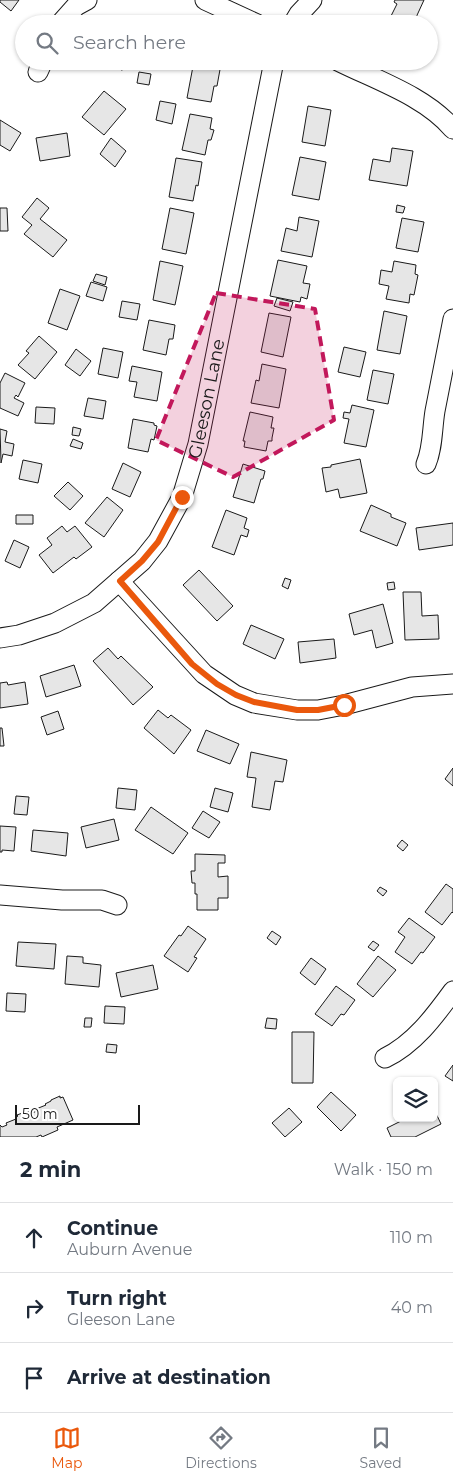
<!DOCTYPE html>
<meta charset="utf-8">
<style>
:root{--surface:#fff;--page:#f2f2f3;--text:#1f2937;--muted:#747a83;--line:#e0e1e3;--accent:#ea580c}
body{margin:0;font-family:Montserrat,sans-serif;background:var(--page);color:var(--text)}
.controls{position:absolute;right:15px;bottom:15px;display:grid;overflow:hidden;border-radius:8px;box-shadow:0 1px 4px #0004}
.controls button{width:45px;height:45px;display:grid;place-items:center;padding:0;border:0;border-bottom:1px solid var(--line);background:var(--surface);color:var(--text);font:25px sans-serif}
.scale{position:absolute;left:15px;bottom:12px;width:125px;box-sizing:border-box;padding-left:5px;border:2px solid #1a1a1a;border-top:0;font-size:14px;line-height:18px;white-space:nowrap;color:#1a1a1a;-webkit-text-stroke:4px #fff;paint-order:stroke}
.stop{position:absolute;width:15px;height:15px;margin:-11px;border:4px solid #ea580c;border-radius:50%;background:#fff}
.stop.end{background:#ea580c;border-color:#fff;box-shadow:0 1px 5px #0008}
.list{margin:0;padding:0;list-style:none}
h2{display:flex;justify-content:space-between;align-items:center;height:65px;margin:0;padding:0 20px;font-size:21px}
h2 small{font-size:16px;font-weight:400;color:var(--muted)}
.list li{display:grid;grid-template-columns:32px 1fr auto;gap:15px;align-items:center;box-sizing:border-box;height:70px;padding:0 20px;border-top:1px solid var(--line)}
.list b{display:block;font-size:19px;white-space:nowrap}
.list p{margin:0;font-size:16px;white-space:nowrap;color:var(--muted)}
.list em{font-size:16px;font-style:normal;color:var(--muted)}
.icon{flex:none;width:28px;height:28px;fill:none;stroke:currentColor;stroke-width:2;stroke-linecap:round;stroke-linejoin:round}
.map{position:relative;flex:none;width:453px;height:1137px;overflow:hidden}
.search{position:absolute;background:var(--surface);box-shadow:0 1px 4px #0004;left:15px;right:15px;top:15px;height:55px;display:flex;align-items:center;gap:12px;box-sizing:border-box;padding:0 18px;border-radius:28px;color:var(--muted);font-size:19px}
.sheet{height:275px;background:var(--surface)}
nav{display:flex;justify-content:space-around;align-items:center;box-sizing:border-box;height:70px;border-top:1px solid var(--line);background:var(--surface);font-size:14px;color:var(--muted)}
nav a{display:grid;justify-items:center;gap:2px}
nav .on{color:var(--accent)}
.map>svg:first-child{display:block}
.building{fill:#e6e6e6;stroke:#1a1a1a}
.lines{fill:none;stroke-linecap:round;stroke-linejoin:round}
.minor-casing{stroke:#1a1a1a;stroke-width:21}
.minor{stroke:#fff;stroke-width:19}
.route{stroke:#ea580c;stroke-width:6}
.marked{fill:#c2185b;fill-opacity:0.2;stroke:#c2185b;stroke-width:4;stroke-dasharray:10 6;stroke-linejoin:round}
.labels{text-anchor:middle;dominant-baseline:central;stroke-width:4;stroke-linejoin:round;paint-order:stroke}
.street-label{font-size:18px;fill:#1a1a1a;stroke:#fff}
</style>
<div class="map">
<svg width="453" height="1137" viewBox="0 0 453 1137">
<rect width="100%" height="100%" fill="#fff"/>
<path class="building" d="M0 0H19L11 11 0 2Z
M424 0 413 24H391L394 17 391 16 397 4 394 2 395 0Z
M119 61H140L141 66 121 70Z
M194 61H208L221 64 217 86H214L211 102 187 98Z
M139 72 151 74 149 85 137 83Z
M104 91 126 109 104 135 82 117Z
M160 101 176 104 172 124 156 120Z
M308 106 331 110 325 146 302 142Z
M190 114 212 118 210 129 214 130 211 140H208L205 155 182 150Z
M0 120 21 133 10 151 0 145Z
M67 133 70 156 40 161 36 138Z
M111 138 126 151 115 167 100 154Z
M392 148 413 151 407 186 369 180 373 159 390 162Z
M300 157 326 162 319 200 292 195Z
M176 158 202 162 198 186 196 185 193 201 169 197Z
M37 198 49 208 40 219 67 240 53 257 24 234 32 225 22 217Z
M397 205 405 207 403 213 396 212Z
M0 208H7L8 231H0Z
M170 208 194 213 186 254 162 249Z
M299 217 319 221 312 257 281 251 286 228 297 231Z
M402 218 424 222 418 252 396 248Z
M278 260 307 266 303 283 310 284 307 299 301 297 300 302 270 296Z
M160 261 183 266 175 305 153 300Z
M394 261 416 265 415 274 418 275 414 295 410 294 409 303 386 299 389 286 379 284 381 270 392 272Z
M96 274 107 277 105 285 93 281Z
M91 282 107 287 103 301 86 296Z
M60 289 80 296 67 330 48 323Z
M277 298 293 302 290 311 274 306Z
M122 301 140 304 137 320 119 317Z
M384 311 407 316 400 354 377 350Z
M269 313 291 317 283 357 261 352Z
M149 320 175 325 173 339H169L166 355 143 350Z
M39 336 57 352 35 379 18 365 29 353 26 351Z
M344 347 366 352 360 377 338 372Z
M103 348 123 352 118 378 98 374Z
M76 349 91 361 80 376 65 365Z
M262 364 286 369 279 408 251 403 256 380 259 381Z
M132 366 162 372 157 401 134 397 137 382 129 381Z
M373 370 394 374 388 404 367 400Z
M5 373 25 383 18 397 16 395 14 398 24 403 18 416 0 408V383Z
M88 398 106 401 103 419 84 416Z
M352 405 374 410 366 447 344 443 349 419 343 418 344 412 350 413Z
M36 407 55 408 54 424 35 423Z
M250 412 273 417 271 428H274L272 438V441H268L266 451 244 447 245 441H243Z
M133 419 154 423V425L157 426 154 440 151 439 148 452 128 448Z
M73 427 81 429 79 436 72 435Z
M0 429 7 431 5 442 14 444 12 456 3 454 1 463Z
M73 439 83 443 81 449 70 446Z
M360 459 367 493 340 498 338 489 326 492 322 468 331 467V465Z
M23 460 42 464 38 483 19 479Z
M123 463 141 472 130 497 112 489Z
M243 464 265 471 263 479H261L254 503 233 497Z
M68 482 83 496 70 510 54 496Z
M107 497 123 510 104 537 85 523Z
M371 505 391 514V517L406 523 397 546 360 531Z
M226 510 247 518 244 528 249 530 247 537 241 535 234 555 212 547Z
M16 515H33V524H16Z
M453 523V545L419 550 416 528Z
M62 526 67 532 75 526 92 547 76 559 74 557 53 573 39 555 52 545 47 538Z
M14 540 29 547 20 568 5 561Z
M199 570 233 606 217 621 183 585Z
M285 578 291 580 288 589 282 586Z
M394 582 395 589 388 590 387 583Z
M403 592H421L422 616 438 615 439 639 405 640Z
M383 604 393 643 376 648 372 630 354 635 349 614Z
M251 625 284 639 275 659 243 644Z
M334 639 336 658 300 663 298 642Z
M108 648 118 659 121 656 153 687 133 705 93 661Z
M74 665 81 686 46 697 40 676Z
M7 682 8 685 25 682 28 704 0 708V683Z
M158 710 168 718 171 715 191 730 174 754 144 728Z
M58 711 64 729 47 735 41 717Z
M0 728H2L4 746H0Z
M206 730 239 744 230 764 197 751Z
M251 752 287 760 283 782 275 781 270 810 252 807 256 778 247 777Z
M453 768V786L445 779Z
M118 788 137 790 135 810 116 808Z
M215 788 233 793 228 812 210 807Z
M16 796 29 797 27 815 14 814Z
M151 807 188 833 173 854 135 830Z
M203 811 220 822 209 838 192 828Z
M114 819 119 840 86 848 81 827Z
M0 826 16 827 14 851 2 850V852H0Z
M33 830 68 833 66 856 31 851Z
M402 840 408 845 403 851 397 846Z
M195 854 225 855V863H218V877L228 876V898H218V910H197V894H195V883H192L191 871H195Z
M446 884 453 889V913L452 912 442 925 425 912Z
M380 887 387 891 383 896 377 891Z
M409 918 435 937 423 953 421 952 412 964 395 952 405 937 398 932Z
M188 926 206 939 194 957 197 958 188 972 164 956 179 935 181 936Z
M272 931 281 937 276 945 267 938Z
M373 941 379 945 374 951 368 947Z
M18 942 56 944 54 969 16 966Z
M67 956 83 957V963L101 965 99 987 65 984Z
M378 956 396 970 373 997 357 984Z
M311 958 326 969 315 985 300 973Z
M153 965 158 989 121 997 116 973Z
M336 986 355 1000 344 1015 341 1014 332 1026 315 1014Z
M7 993 26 994 25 1012 6 1011Z
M105 1006 125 1007 124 1024 104 1023Z
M85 1018H92L91 1027H84Z
M267 1018 277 1019 276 1029 265 1028Z
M292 1032H314L313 1083H292Z
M107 1044 117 1045 116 1053 106 1052Z
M453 1065V1081L445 1076Z
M331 1092 356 1115 341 1131 317 1107Z
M60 1096V1098L63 1097 73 1120 57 1127 58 1130 42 1137 41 1135 36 1137H0V1125L2 1127 7 1125 6 1123 16 1119 15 1118 18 1116 17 1115 25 1112 26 1113 31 1110 32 1113 37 1111 36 1109 46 1105 45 1104 51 1101V1100Z
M289 1108 302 1122 285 1137 272 1123Z
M434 1109 441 1124 415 1137H391L387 1128 401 1121 399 1119 434 1118Z"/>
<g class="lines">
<defs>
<g id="minor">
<path d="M205 0 257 24"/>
<path d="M60 24 76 6 87 0"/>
<path d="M293 24 299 14 312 0"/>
<path d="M338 61C376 80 425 96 453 129"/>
<path d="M38 72 43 61"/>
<path d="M426 464C433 448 432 429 435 411 441 380 447 350 453 319"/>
<path d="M119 581 204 674 235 695 254 703 297 710H318L344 705 412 687 453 684"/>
<path id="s1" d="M0 638 19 635 55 623 94 603 142 561 158 541 182 497 198 444 274 61"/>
<path d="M0 895 62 900H102L117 905"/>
<path d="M385 1058C414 1044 434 1017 453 991"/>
</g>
</defs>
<use href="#minor" class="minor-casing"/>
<use href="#minor" class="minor"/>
</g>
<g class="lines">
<path class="route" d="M182 497 158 542 142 561 120 581 192 664 217 684 236 695 254 702 297 710H318L344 705"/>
</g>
<path class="marked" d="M216 293 315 309 334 420 233 477 156 440Z"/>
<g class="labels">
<g class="street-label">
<text stroke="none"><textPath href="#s1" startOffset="342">Gleeson Lane</textPath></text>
</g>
</g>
</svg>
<div class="controls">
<button><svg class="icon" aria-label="layers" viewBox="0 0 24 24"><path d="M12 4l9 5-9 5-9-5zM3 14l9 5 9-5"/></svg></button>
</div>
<div class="scale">50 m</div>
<div class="stop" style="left:344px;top:705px"></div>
<div class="stop end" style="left:182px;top:497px"></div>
<div class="search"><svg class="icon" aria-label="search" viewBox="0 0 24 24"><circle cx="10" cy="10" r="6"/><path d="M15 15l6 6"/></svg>Search here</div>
</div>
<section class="sheet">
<h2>2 min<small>Walk · 150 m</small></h2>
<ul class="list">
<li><svg class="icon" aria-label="ahead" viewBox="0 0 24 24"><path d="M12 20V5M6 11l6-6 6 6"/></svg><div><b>Continue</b><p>Auburn Avenue</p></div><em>110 m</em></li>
<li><svg class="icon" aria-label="right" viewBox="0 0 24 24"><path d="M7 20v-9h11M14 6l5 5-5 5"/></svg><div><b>Turn right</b><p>Gleeson Lane</p></div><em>40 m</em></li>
<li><svg class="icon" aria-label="arrive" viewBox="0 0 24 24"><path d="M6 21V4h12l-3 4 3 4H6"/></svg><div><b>Arrive at destination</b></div></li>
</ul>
</section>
<nav>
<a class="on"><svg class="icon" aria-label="map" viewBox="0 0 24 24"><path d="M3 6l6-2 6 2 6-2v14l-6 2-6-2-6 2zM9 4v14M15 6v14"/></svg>Map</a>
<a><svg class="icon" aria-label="directions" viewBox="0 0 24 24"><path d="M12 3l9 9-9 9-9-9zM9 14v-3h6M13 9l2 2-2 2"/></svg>Directions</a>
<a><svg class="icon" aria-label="saved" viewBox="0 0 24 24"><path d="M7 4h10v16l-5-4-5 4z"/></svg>Saved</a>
</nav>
